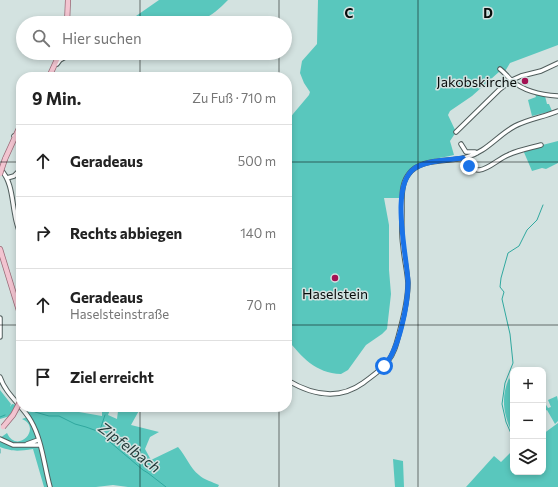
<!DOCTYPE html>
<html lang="de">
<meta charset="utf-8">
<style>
:root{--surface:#fff;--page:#f2f2f2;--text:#222;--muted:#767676;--line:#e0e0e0}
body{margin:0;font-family:Commissioner,sans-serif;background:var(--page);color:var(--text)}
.controls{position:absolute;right:12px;bottom:12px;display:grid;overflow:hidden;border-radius:8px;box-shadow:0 2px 6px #0003}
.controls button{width:36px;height:36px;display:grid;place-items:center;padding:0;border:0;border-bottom:1px solid var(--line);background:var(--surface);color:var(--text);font:20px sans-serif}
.stop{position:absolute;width:12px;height:12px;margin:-9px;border:3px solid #1a73e8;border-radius:50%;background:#fff}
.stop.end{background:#1a73e8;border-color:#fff;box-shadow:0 1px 4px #0008}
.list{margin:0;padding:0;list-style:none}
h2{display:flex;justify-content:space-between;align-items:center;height:52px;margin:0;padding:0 16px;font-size:17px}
h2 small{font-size:13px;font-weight:400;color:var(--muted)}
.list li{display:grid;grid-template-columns:26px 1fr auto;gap:12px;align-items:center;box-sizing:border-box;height:72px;padding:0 16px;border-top:1px solid var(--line)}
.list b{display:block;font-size:15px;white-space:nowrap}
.list p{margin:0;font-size:13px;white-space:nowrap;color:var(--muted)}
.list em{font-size:13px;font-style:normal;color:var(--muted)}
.icon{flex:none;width:22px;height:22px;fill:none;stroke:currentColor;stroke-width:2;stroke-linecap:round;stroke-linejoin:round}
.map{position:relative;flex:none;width:558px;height:487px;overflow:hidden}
.search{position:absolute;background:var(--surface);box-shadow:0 2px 6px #0003;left:16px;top:16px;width:276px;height:44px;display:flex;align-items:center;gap:10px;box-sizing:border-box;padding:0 14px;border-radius:22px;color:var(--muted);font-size:15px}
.panel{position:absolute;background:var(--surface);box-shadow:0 2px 6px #0003;left:16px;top:72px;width:276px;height:340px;border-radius:16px}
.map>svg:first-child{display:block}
.green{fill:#59c7bd}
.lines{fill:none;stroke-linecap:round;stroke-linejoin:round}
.stream{stroke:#30a89f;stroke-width:1}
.minor-casing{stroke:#505d5c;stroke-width:5.5}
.major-casing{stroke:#9a6a77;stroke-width:6}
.minor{stroke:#fff;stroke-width:3.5}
.major{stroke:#f2c4d0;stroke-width:4.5}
.major-bridge-casing{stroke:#9a6a77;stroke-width:6;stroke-linecap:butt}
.major-bridge{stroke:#f2c4d0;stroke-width:4.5}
.route{stroke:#1a73e8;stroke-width:5}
.grid{fill:none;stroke:#080d0c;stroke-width:1;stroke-opacity:0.55}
.poi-dot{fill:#a31153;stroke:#d3e2e0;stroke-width:1.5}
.labels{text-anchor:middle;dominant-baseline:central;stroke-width:3;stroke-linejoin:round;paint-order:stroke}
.poi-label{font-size:14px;fill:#080d0c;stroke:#d3e2e0;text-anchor:end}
.water-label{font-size:15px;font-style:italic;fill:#1e3735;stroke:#d3e2e0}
.grid-label{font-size:13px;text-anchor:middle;font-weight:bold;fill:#080d0c;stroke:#d3e2e0;stroke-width:3;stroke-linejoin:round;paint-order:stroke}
</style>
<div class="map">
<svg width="558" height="487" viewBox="0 0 558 487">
<rect width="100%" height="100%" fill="#d3e2e0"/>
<path class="green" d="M159 0H228C220 8 212 16 201 20 186 26 148 23 130 23L136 16Z
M318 0H558V45L510 63 504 73 500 71 472 96 450 111 448 115 456 132 450 141 454 155C424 162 403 160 399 198H384L389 225V270L391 294 387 329 382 334 366 345 348 370 341 374C315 373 302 357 287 339V123L293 114 309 95 310 92 304 83 300 73 302 61 317 44Z
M535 94 545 96 547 104H549L552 111 532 116 528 100 536 97Z
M558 141V163L546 169 542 168 532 171 523 150Z
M509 378 513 386V436C504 414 500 400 509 378Z
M0 390 11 404 10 407 12 404 17 405 10 416 0 419Z
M557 396 558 401V421L555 424 547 410 543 412V400L548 408 551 407 548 400Z
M39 407H70L79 412 102 416V412L97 410V407H111L108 415 117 419 118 411 120 407H141L131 425 159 432 150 437 145 449 151 460 178 447C186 456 190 468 199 475 204 480 213 482 219 485L218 487H128L113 485 96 487H44L33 449C18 451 14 452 0 447V438L7 433C17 455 43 428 22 419L30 416 26 410 38 411Z
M558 423V487H466L494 456 501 462 513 450V472H543V434Z
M393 459 403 461 404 487H395Z"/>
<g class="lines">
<path class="stream" d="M107 411 108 407
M35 412 49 416H59L75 424 86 427 97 431 143 470 148 473 166 487
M0 417 5 415
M99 433 105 415
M513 438 506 422 502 404 505 383 513 363 510 334 502 299 504 292 500 287 501 278 508 253 519 246 527 230 537 220 543 205
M0 453V449"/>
<defs>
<path id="minor" d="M60 53 67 56 81 53
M57 64 60 60 67 56
M500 69C505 73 508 77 512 81 524 91 542 95 558 96
M456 132 500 89 512 80 521 76 541 71 558 63
M14 136 21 143
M461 144 466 152H475L477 153
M463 158C477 184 493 161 508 155 518 150 530 148 541 145
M1 170C12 181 12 201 15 215 16 223 19 230 21 237
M7 178 14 176 21 169
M0 318V337
M0 377C6 395 22 405 31 421 42 440 44 465 50 487
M287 380C312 395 338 401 363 383 372 376 382 370 388 361 395 353 397 341 400 330 404 315 408 299 408 283 407 270 404 258 403 246 401 234 402 222 402 210 402 198 401 185 408 175 420 157 449 163 467 157 486 152 498 135 515 126 528 119 544 117 558 111
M0 439 13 445H39
M27 444 38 440"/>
<path id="major" d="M67 23 68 0
M49 77 60 53
M5 159 21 124
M0 249 21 317"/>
</defs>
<use href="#minor" class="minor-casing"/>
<use href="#major" class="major-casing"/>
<use href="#minor" class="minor"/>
<use href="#major" class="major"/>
<defs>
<path id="major-bridge" d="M0 174 5 159
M3 427 13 415 21 400"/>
</defs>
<use href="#major-bridge" class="major-bridge-casing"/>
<use href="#major-bridge" class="major-bridge"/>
</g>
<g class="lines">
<path class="route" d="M384 366C399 350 408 305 408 282 407 255 389 185 415 168 428 160 448 160 463 158L469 166"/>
</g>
<path class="grid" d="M140 0V23M279 0V23M418 0V487M140 53V77M279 53V77M0 162H21M287 162H558M0 325H21M287 325H558M140 407V487M279 407V487"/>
<g class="poi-dot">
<circle cx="525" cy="81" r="4"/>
<circle cx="335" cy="278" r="4"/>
</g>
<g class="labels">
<g class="poi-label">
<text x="517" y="81">Jakobskirche</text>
<text x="335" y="293" text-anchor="middle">Haselstein</text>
</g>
<g class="water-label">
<text transform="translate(130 447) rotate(37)">Zipfelbach</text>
</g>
</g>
<g class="grid-label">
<text x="349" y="18">C</text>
<text x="488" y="18">D</text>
</g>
</svg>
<div class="controls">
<button>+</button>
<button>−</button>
<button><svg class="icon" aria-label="layers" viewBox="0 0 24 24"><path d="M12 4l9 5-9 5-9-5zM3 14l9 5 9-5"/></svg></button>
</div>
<div class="stop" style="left:384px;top:366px"></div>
<div class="stop end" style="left:469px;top:166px"></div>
<div class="search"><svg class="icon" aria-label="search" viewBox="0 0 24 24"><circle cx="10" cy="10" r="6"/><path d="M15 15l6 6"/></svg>Hier suchen</div>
<section class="panel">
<h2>9 Min.<small>Zu Fuß · 710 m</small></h2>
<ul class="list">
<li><svg class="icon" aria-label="ahead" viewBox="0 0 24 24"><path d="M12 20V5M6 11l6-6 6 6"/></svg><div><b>Geradeaus</b></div><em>500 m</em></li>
<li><svg class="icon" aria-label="right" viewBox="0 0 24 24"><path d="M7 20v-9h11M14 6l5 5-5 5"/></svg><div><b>Rechts abbiegen</b></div><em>140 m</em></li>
<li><svg class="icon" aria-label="ahead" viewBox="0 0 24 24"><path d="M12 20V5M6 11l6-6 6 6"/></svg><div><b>Geradeaus</b><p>Haselsteinstraße</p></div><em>70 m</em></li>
<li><svg class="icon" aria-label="arrive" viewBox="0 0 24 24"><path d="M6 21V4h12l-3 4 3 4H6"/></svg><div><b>Ziel erreicht</b></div></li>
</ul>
</section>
</div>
